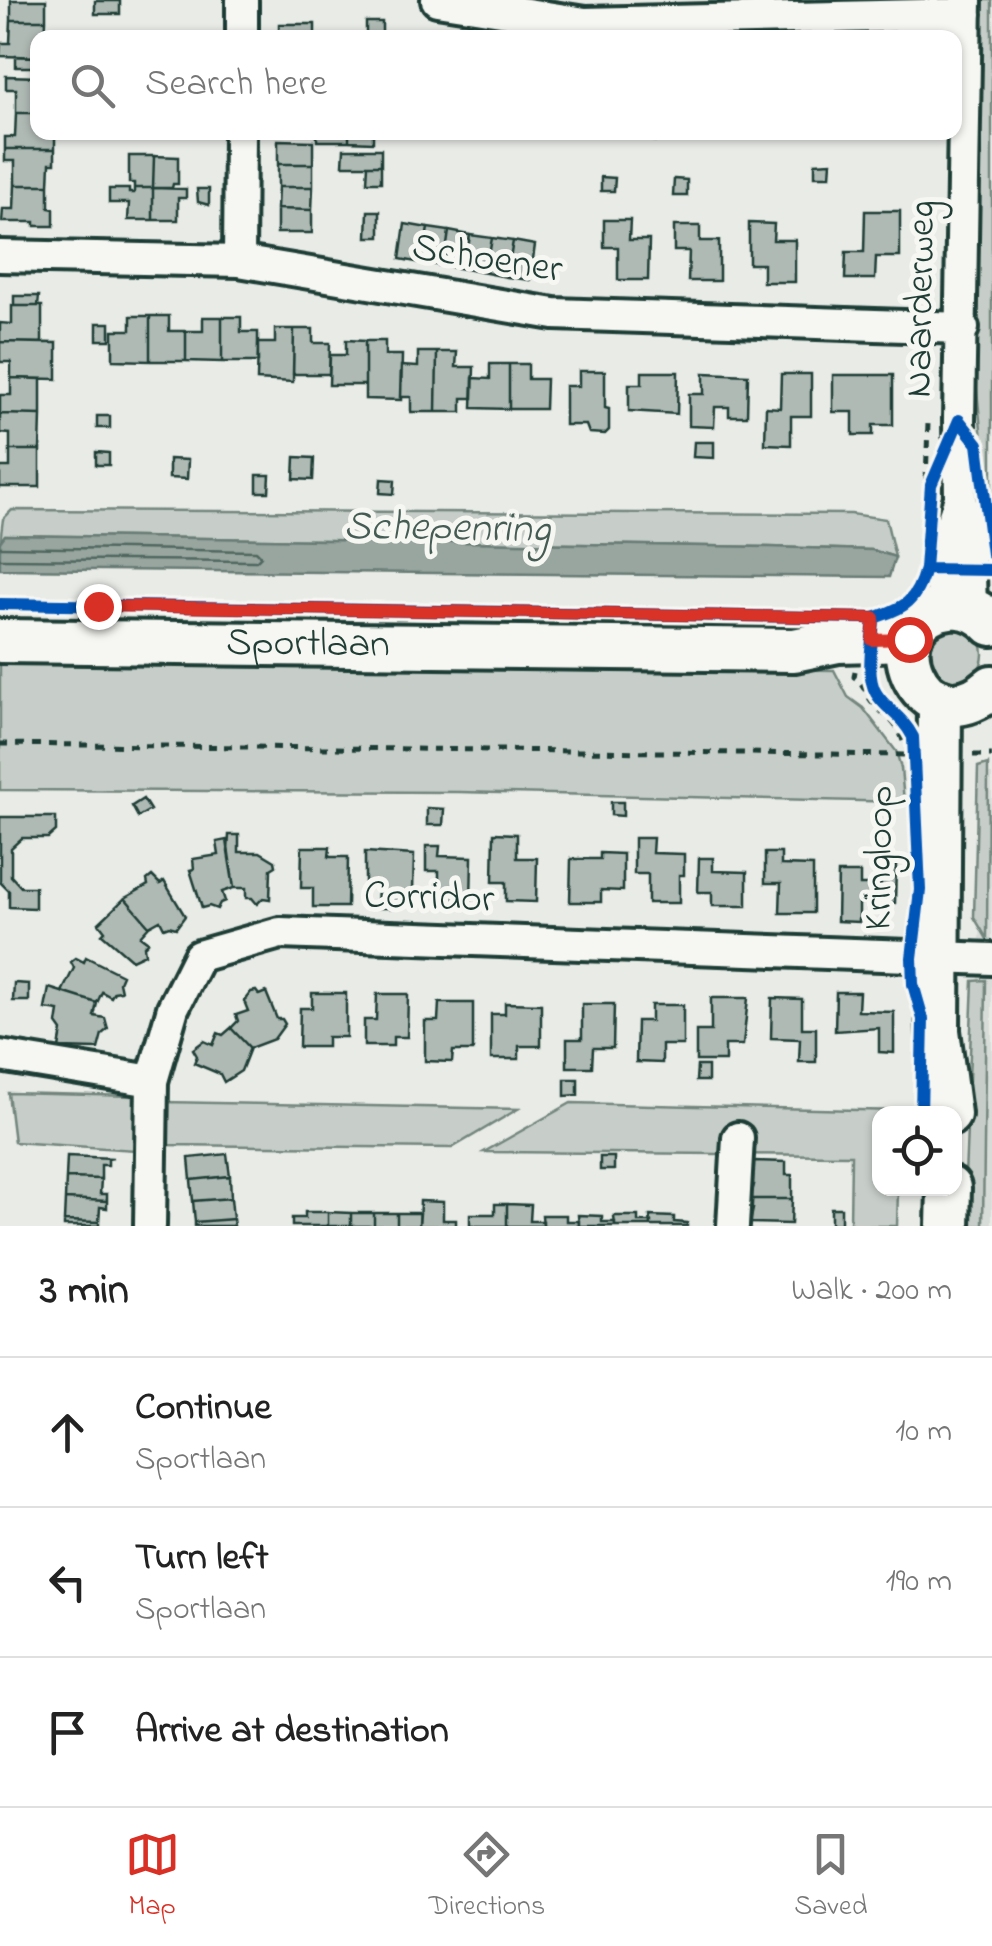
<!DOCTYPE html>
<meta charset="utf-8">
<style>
:root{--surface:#fff;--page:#f2f2f2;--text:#222;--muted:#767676;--line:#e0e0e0;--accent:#d93025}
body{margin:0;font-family:"Indie Flower",sans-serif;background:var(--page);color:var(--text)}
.controls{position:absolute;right:30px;bottom:30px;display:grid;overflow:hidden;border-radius:20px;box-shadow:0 2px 8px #0004}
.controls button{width:90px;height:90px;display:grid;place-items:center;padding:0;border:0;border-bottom:2px solid var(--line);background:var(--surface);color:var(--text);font:50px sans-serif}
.stop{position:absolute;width:30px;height:30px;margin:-22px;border:8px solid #d93025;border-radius:50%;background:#fff}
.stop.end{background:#d93025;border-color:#fff;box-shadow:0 2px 10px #0008}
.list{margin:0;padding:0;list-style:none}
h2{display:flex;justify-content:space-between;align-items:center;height:130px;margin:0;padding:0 40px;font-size:42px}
h2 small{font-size:32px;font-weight:400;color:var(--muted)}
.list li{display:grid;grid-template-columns:65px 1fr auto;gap:30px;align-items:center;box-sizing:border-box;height:150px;padding:0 40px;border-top:2px solid var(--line)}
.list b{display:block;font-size:38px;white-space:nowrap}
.list p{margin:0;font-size:32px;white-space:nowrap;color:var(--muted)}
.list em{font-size:32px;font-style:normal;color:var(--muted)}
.icon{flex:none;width:55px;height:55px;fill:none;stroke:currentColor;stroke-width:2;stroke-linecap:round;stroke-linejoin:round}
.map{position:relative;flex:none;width:992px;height:1226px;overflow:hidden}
.search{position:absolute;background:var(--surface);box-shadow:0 2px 8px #0004;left:30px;right:30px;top:30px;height:110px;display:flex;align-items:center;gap:25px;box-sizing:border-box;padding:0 35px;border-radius:20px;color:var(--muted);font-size:38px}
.sheet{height:580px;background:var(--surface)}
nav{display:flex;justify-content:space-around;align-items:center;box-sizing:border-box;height:140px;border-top:2px solid var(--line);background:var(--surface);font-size:28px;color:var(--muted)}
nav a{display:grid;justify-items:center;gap:5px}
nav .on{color:var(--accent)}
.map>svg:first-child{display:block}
.built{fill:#d8dcd8}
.green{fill:#c7cec9;stroke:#73867e;stroke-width:2.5}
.water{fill:#99a6a0;stroke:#687c75;stroke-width:2.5}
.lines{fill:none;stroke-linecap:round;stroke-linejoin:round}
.shore{stroke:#50675f;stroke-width:2.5}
.building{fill:#b0bab5;stroke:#1f3d34;stroke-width:2.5}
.street-casing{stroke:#1f3d34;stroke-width:38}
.secondary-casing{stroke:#1f3d34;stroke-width:50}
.path{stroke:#1f3d34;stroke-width:5;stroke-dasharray:8 8;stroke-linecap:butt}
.street{stroke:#f6f6f2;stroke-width:30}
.secondary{stroke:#f6f6f2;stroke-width:42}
.cycleway-casing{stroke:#f6f6f2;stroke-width:19}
.cycleway{stroke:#0057b8;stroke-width:12}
.route{stroke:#d93025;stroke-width:12}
.labels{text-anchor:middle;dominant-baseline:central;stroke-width:10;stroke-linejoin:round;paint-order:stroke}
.street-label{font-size:40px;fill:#1f3d34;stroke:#f6f6f2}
.water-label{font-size:42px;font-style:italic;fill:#445c54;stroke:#f6f6f2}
</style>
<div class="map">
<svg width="992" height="1226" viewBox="0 0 992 1226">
<rect width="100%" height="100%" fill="#e9ebe7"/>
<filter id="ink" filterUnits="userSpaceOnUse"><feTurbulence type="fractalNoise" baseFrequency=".01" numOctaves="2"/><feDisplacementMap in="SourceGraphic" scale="20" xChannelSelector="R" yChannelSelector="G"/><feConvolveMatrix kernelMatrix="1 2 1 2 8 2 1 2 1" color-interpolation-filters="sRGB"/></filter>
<g filter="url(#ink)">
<path class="built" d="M984 774H992V1226H973Z"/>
<path class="green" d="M976 0H992V536L976 381 972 173Z
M12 510 851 514 886 519 895 557 872 550 769 547 5 535 0 542 3 519Z
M929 654a27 27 0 1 1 54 0a27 27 0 1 1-54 0Z
M0 660 834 670 848 697 863 708 896 751 901 768 904 802 459 792 0 790Z
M988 764 987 939 974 917 978 767Z
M986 980 983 1226H963L973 981Z
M8 1093 135 1096V1150L14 1142Z
M164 1102 518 1109 452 1148 160 1145Z
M571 1103 900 1111V1113L880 1114V1188L898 1189 897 1226H850L851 1155 484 1152Z"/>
<path class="water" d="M5 535 769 547 872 550 895 557 889 577 0 569V542Z"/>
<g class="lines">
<path class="shore" d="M0 547 256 551 261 556 256 561 0 559"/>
</g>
<path class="building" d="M11 0H46V20H11Z
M95 1H120V14H95Z
M11 20H46L45 38H38V57L0 56 1 43H10Z
M366 22H382V38H366Z
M279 24H315V38H279Z
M16 56 38 57V67H16Z
M6 76 38 77V113H16V89H6Z
M16 113H38V132H50V136H55V149H5V137H15Z
M317 132H349V141H317Z
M349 132H373V142L349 141Z
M654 132H677V141H654Z
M278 140 313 141V164H278Z
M5 149H55V163H50L49 185H15V161H5Z
M344 149H381V165H343Z
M129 156H154L153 188H134V183H129Z
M154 156 178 157V184H173L172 188H153Z
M831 162 830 176H815V163Z
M278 164H313V187H278Z
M368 165H381V182H367Z
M601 177 615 178 614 191H601Z
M674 179 687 180V196H673Z
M15 185H49V208L54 209V226H35V222H2L3 209H14Z
M278 187H313L312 210 277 209Z
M134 188H153V220H128L129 203H109V189H129V193H134Z
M153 188 186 189V198H178V220H153Z
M197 189H209V205L198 202Z
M277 209 312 210V233H277Z
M368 211H380V237H367Z
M865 211H900V257H876L875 279H845L846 252H864Z
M604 220H630L629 240H649L648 280H618V247H604Z
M749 223 774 224 773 240H795V282H763V264H749Z
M405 224 428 228 422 263 400 259Z
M674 226H700V241H719V281H688L689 251H674Z
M428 228 449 231 444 266 422 263Z
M449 231 470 235 465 269 444 266Z
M470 235 492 238 486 273 465 269Z
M492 238 513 241 507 277 486 273Z
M513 241 535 245 530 280 507 277Z
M14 296H39L38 306H14Z
M12 306H42V343L0 342V323L12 324Z
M131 316H150V361L113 360V330H131Z
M150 316H169V331H186V361H150Z
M203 317H222V362L186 361V331H203Z
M222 317H241V332H258V362H222Z
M97 323H110V340H97Z
M275 329H294L293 382 257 380 258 343H275Z
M294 329H313V343H330L329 374H293Z
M346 340 365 341V385H329L330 355H346Z
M365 341H385V355H402L401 400 365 399Z
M0 342 57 343V379L11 378V362H0Z
M418 352H437L436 412H411V397H400L401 366 418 367Z
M437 352H457L456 367H474L473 398H462V412H436Z
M490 364H509V409L472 408 473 378 490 379Z
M509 364H528V379H546L545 409H509Z
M579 371H605V408L609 409V430L605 434 589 433 586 425H565V386H579Z
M642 372H678L677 414 629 411V384H642Z
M704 373 748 375 747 416H729V407H715L714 427 689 426V394H704Z
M781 374H811V416H791V445L765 444 766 407 780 408Z
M833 375H893V425H873V435H853V412H833Z
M11 378 41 379V415L0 414V395H11Z
M0 414 41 415 40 450H10V434L0 433Z
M97 416H110V428H97Z
M694 442H714V458L693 457Z
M10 450H40V487H0V467H10Z
M96 452 109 453V465H96Z
M295 457 314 458 313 480 294 479Z
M169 459 188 460 187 479 169 478Z
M257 475H270L269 492H257Z
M381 479 395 480 394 494 380 493Z
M143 799 150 810 138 817 132 806Z
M611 802H623V816L611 815Z
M427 808 444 809 443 825H427Z
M0 817H56V831L48 838H22L11 848V876L21 887H35V908L9 907V891L0 882Z
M494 833 517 834V858H537L536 902 506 901V882H493Z
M229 835H239V852H260L275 861 276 866 271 869 270 899 263 898 257 904 252 898H246V888H234L228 852Z
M634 838H653L652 853 684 854V875H679V903H648V874H634Z
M227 840 234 888 222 892 225 901 220 903 217 909 209 906 202 908 190 870 194 869 193 859 219 855 217 842Z
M426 846H440L439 856 472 857 471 901H439V871H426Z
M302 847H330L329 857H348L347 907H313V888H301Z
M365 852 414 855 413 891H400V908H377L378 884 365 883Z
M600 853 623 854V891L601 890V902H570L571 859H600Z
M765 853H781V865L813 866V913H780L781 883H765Z
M699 858H713V871L747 872V906H712V892H698Z
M881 866H896L895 903 859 902V922L837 921 838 873H860V885H881Z
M152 876 160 884 164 881 185 916 176 928 169 926 164 928 160 920 149 926 125 898 148 885 147 880Z
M125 898 149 926 140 936 148 942 144 946 145 954 132 960 102 934 105 931 99 923Z
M86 957 122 975 119 982 121 991 114 992 111 997 102 992 97 1003 62 992 74 968 71 962 76 958 84 962Z
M14 983 29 984V1001H13Z
M49 988 97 1003 94 1016 105 1018 108 1029 102 1034 98 1049 59 1048 62 1031 57 1024 59 1011 45 1009Z
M256 991 259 995 266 992 277 1019H282L285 1024 274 1039 250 1048 231 1028 238 1021 236 1015 248 1011 244 1001 251 992Z
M836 992H859L858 1011 894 1012V1053L879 1052V1028L835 1031Z
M312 993H346V1037H327V1047H299L300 1008H312Z
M377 994H408L407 1037H393V1046H364V1020H376Z
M711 998H748L743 1045H725V1061H696V1031H711Z
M772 998 802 999V1028H816V1062H799L800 1039 771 1038Z
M439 1003H473V1051H453L452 1062 425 1061V1021H438Z
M505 1003 541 1004V1046H519V1059H491V1014H505Z
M582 1004H614L613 1048H593L592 1067H567V1039H582Z
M651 1005H683V1045H662V1063L636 1062 637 1021H651Z
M231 1028 250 1048 241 1071 224 1082 220 1074 194 1063 197 1056 193 1049 204 1041 213 1045 218 1033 223 1035Z
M697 1066H708V1081H696Z
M565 1079H578V1095L565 1096Z
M227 1154 230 1176 191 1180 189 1158Z
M67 1156 113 1158 108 1159V1165H101V1179L66 1178Z
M600 1157H614V1170H600Z
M754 1161 786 1162V1175H792V1199H750L754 1185 749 1184Z
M230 1176 231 1198 193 1201 191 1180Z
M66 1178 101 1179 100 1194H107V1201L65 1199Z
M231 1198 233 1219 195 1222 193 1201Z
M65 1199 107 1201V1208L100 1207 99 1222 64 1221Z
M750 1199H792L791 1224 750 1223 753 1209 748 1208Z
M420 1201 443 1202V1220H456V1226H419Z
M495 1204H507V1226H470V1214H495Z
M507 1204 531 1205 530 1221H543V1226H507Z
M831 1208H841V1224H831Z
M305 1212H328V1226H292V1218H305Z
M328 1212 351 1213V1226H328Z
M351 1213H374V1226H351Z
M374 1213H397V1226H374Z
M397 1213H420L419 1226H397Z
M542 1215H566V1221H579V1226H543Z
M578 1215 602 1216V1222H615V1226H579Z
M614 1216H638V1222H651V1226H615Z
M650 1216 674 1217V1222L687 1223V1226H651Z
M233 1219 234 1226H195V1222Z
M64 1221 99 1222V1226H64Z"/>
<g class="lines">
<defs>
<path id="street" d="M437 0 585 23 966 14
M966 0 959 420 960 498 969 539 971 609
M242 38V0
M0 256 239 261 554 314 963 328
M239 261 240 132
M941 608 946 540 959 501
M0 1056 152 1081
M150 1226 152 1081 173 1008 199 956 280 933 992 959
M733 1226 738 1138"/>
<g id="secondary">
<path d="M992 624C981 612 966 605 950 607 867 617 920 750 992 687"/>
<path id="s1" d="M0 641 794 650 838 641 909 639"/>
<path d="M940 701 938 1031 949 1114"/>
<path d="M948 1226 949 1188"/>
</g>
</defs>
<use href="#street" class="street-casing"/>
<use href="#secondary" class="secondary-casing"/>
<path class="path" d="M925 512 928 423
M855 671 854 677C865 684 865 694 873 703 885 717 898 723 903 741
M0 744 907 755
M973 755H992"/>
<use href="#street" class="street"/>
<use href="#secondary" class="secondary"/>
<defs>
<path id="cycleway" d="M925 569 931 485 959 420 978 444 992 554
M0 604 874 618C906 607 916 602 925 569L992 570
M874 618C873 639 865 675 876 693 886 710 901 714 913 737L920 890 912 958 913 984 923 1019 921 1114"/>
</defs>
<use href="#cycleway" class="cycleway-casing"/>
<use href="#cycleway" class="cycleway"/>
</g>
</g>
<g class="lines" filter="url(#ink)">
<path class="route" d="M98 606 874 618 872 640 909 639"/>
</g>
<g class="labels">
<g class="street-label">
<text transform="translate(487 260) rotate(9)">Schoener</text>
<text transform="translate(922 299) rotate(-89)">Naarderweg</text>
<text stroke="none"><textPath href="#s1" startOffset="308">Sportlaan</textPath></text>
<text transform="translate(881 858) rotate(-89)">Kringloop</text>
<text transform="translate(429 899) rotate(2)">Corridor</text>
</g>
<g class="water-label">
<text transform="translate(447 529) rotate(1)">Schepenring</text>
</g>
</g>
</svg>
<div class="controls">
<button><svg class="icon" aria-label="locate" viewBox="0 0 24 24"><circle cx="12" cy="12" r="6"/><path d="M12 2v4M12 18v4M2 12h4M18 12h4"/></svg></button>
</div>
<div class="stop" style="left:909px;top:639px"></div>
<div class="stop end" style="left:98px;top:606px"></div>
<div class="search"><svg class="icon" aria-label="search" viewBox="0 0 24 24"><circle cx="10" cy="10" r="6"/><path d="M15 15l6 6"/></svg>Search here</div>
</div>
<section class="sheet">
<h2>3 min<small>Walk · 200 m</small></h2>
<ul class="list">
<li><svg class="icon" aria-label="ahead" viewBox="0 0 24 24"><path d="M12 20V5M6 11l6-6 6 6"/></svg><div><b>Continue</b><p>Sportlaan</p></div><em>10 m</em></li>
<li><svg class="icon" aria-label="left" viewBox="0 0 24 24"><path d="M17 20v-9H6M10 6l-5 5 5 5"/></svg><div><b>Turn left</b><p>Sportlaan</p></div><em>190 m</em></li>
<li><svg class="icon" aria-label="arrive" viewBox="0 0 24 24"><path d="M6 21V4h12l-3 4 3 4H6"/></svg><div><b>Arrive at destination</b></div></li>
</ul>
</section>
<nav>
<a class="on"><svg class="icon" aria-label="map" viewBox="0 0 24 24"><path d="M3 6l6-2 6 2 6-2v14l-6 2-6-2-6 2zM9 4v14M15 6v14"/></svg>Map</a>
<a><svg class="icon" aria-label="directions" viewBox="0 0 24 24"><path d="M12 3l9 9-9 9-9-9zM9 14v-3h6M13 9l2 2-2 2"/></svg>Directions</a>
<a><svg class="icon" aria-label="saved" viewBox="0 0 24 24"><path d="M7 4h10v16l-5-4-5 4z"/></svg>Saved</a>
</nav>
